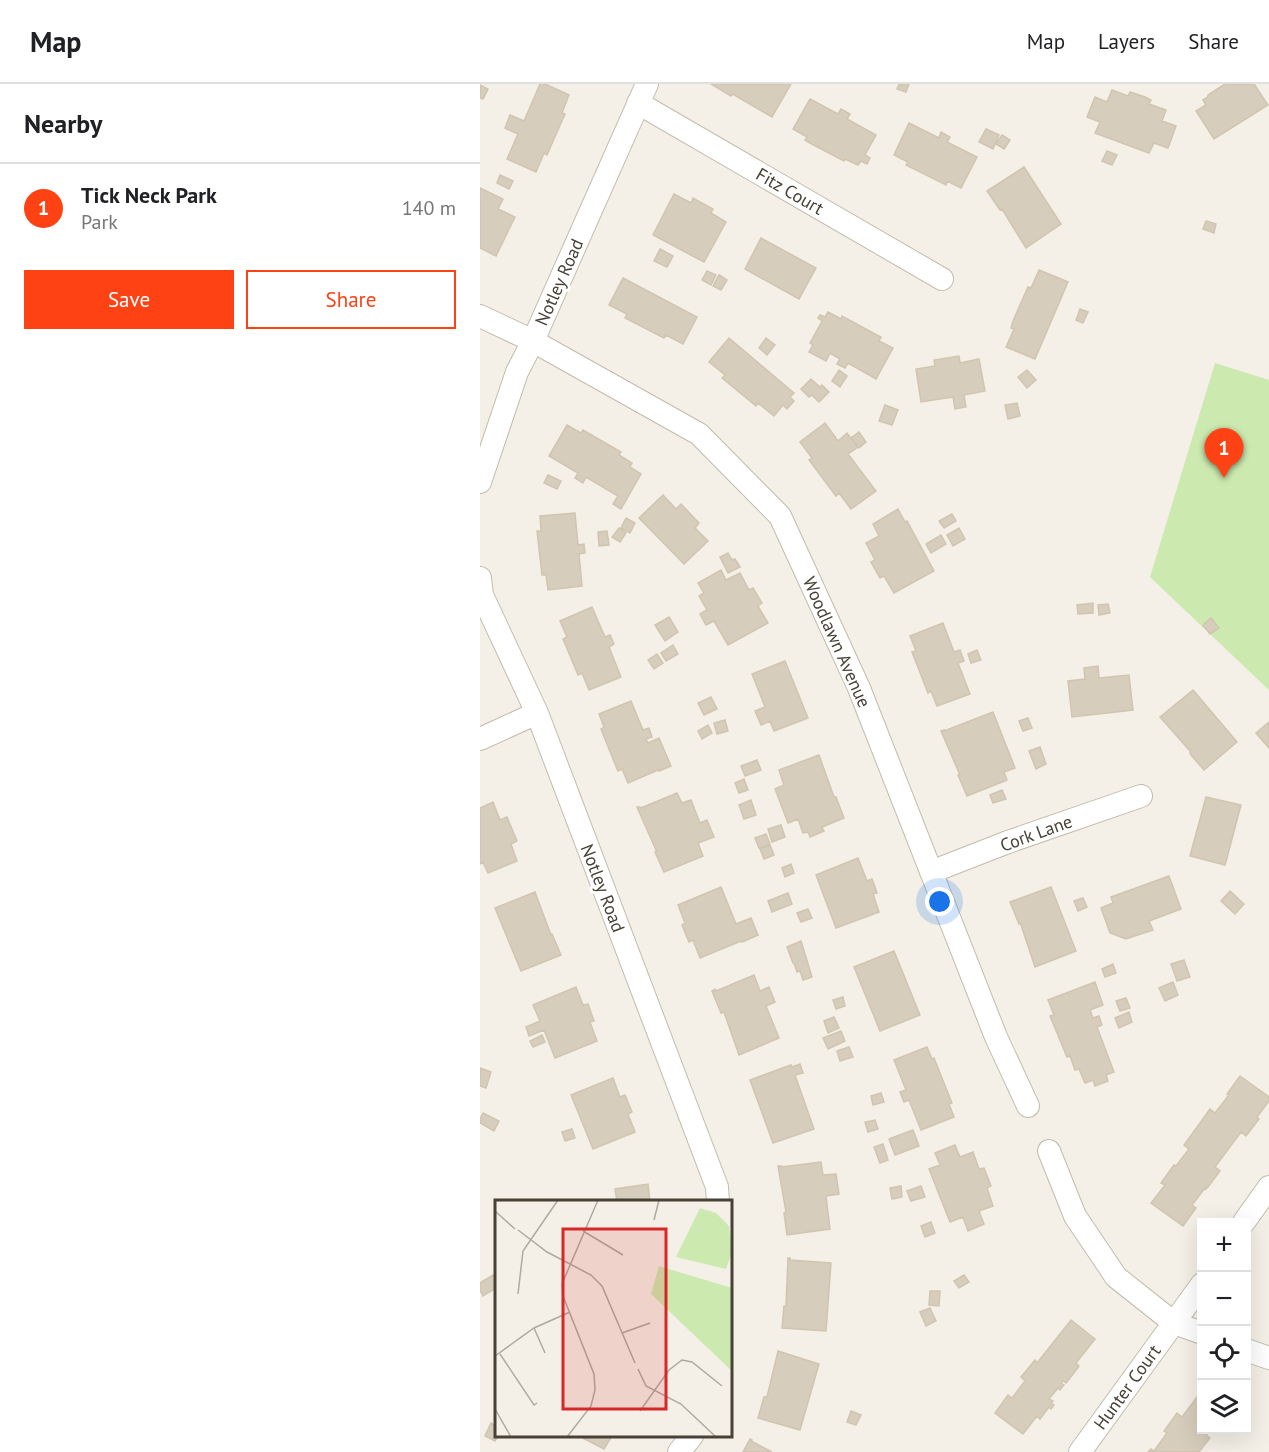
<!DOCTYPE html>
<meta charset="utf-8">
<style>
:root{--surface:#fff;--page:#f2f2f2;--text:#202124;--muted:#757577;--line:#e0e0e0;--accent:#fe4214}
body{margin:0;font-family:"PT Sans",sans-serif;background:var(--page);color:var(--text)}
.controls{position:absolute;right:18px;bottom:18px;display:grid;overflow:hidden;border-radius:0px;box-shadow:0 6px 24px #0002}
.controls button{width:54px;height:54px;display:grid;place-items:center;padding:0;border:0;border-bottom:2px solid var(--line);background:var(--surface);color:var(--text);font:30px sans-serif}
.you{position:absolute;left:460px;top:818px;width:21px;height:21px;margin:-15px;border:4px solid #fff;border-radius:50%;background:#1a73e8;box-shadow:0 0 0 9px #1a73e833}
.badge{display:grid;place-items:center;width:39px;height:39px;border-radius:50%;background:var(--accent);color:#fff;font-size:20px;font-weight:700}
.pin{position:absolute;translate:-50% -50px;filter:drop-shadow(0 2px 3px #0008)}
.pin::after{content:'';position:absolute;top:32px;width:21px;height:18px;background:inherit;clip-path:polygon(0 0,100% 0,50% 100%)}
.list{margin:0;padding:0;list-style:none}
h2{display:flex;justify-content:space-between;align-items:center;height:78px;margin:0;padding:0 24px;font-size:26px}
h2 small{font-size:20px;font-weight:400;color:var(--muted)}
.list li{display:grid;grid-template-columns:39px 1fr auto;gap:18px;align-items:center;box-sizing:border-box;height:90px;padding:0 24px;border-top:2px solid var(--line)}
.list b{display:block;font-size:22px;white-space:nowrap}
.list p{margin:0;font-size:20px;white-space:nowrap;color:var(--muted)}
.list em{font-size:20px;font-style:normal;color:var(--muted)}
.actions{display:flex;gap:12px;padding:18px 24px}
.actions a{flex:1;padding:14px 0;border:2px solid var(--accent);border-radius:0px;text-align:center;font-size:21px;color:var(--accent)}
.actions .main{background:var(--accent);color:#fff}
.icon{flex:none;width:33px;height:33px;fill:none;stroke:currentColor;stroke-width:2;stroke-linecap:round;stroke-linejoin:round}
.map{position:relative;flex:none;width:789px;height:1368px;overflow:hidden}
header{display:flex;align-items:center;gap:36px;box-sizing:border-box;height:84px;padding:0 30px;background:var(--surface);border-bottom:2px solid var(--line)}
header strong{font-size:28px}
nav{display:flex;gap:33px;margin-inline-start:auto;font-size:21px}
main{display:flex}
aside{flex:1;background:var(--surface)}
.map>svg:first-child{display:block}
.green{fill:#cce9af}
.building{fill:#d6cdbc;stroke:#d1c5af;stroke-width:1.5}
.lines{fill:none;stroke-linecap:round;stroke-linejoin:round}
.minor-casing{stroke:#c2bcac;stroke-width:24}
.minor{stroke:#fff;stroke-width:22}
.labels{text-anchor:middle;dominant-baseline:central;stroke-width:6;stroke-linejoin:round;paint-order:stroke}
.street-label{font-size:18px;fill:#474136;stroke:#fff}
.inset-road{fill:none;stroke:#afaaa0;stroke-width:1.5}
.view{fill:#d62828;fill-opacity:0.15;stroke:#d62828;stroke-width:3}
.inset-edge{fill:none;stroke:#474136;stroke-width:3}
</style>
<header>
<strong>Map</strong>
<nav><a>Map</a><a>Layers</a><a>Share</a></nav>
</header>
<main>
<aside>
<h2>Nearby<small></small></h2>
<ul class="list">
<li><span class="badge">1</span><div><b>Tick Neck Park</b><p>Park</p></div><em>140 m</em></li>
</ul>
<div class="actions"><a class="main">Save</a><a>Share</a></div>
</aside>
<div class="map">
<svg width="789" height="1368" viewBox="0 0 789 1368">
<rect width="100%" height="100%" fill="#f4f0e7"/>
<path class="green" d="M735 279 789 296V606L670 493Z"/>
<path class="building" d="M60 0H65L89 11 82 29 85 30 70 64 67 71 64 69 56 88 27 75 38 50 25 44 30 31 44 37Z
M231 0H311L292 33 254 11 253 10 251 12Z
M419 0H429L426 8 417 5Z
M745 0H774L788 21 734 55 716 27 726 21 723 16 728 13V11Z
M0 1 8 5 3 15 0 14Z
M632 6 648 12 650 8 665 13 671 16 669 20 686 26 682 37 696 42 688 64 674 59 669 69 615 49 620 38 607 33 615 13 627 18Z
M330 15 358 30 361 25 370 30 367 35 396 51 385 71 390 74 387 80 381 77 378 81 365 75 364 77 328 58 325 56 327 53 313 45Z
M429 39 459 54 461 48 470 53 467 58 497 73 481 104 467 97 466 101 426 81 428 78 414 71Z
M506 45 519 51 513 65 499 58Z
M522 51 530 56 524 65 516 60Z
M627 67 637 71 632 81 622 77Z
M544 83 581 140 546 164 522 125 520 126 507 107Z
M20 91 33 97 29 105 17 99Z
M0 104 23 115 18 125 35 133 16 172 0 164Z
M194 110 211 119 213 114 233 125 231 129 246 138 224 178 173 151Z
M726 137 736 140 734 149 723 145Z
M281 154 336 184 319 215 265 185Z
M180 165 193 172 187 183 174 177Z
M559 186 588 198 555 275 526 263 534 245 531 244 533 237 548 203 551 204Z
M227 187 236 191 231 201 222 196Z
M239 191 247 196 241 206 233 202Z
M143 194 217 233 203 260 186 251 184 254 145 234 147 230 129 221Z
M600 225 608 228 603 239 596 236Z
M348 228 361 235 362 232 395 250 401 253 399 257 413 264 396 295 368 279 365 284 357 280 360 275 350 269 346 277 329 268 333 261 330 259 342 237 338 234 340 231 345 233Z
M249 254 314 309 310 313 314 317 307 325 303 321 294 332 278 319 276 322 242 294 245 291 229 278Z
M286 254 295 261 287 271 279 264Z
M479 272 480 279 499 275 505 307 484 311 486 323 475 325 473 313 441 318 436 285 455 282 454 276Z
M359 286 367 292 360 303 352 297Z
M547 286 556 296 547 304 538 293Z
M331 295 340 303 342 301 349 308 339 318 332 311 329 313 321 305Z
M537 319 540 332 528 335 525 321Z
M405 321 418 326 412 341 399 337Z
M345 339 358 357 367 349 378 363 368 370 396 407 371 425 359 409 356 412 329 376 332 374 320 358Z
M87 341 101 349 103 346 141 368 139 371 152 379 150 383 161 390 141 425 133 420 138 412 106 393 103 399 95 394 98 389 69 372Z
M379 348 386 358 379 364 371 354Z
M68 391 81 397 77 405 64 399Z
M183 411 196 425 201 420 219 439 215 444 228 457 204 480 159 434Z
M418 425 425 438 427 437 454 487 414 509 404 492 400 494 391 478 395 476 386 459 399 452 393 440Z
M95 429 98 461 104 460 105 469 99 470 102 502 68 506 66 491H62L57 447H61L60 432Z
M472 430 476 437 464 444 459 437Z
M146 434 155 439 150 449 141 444Z
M139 444 146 449 140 458 132 453Z
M479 444 485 455 473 462 467 451Z
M127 447 129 461 119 462 118 448Z
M461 451 466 460 451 469 446 460Z
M248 469 252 476 255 475 260 483 248 489 240 473Z
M241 486 246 496 260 489 269 506 273 504 282 519 278 522 288 539 248 561 234 537 226 541 220 530 227 526 219 512 224 509 218 499Z
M613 519V529L598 530 597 521Z
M628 520 630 529 619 531 618 521Z
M112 523 125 553 130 551 134 560 129 563 141 593 109 606 102 589 98 591 83 555 87 553 80 537Z
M189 533 198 548 185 557 175 541Z
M731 534 739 544 730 550 723 541Z
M463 539 474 568 480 566 484 577 478 579 490 610 457 622 451 607 448 609 432 568 436 567 430 552Z
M193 561 198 570 186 577 181 569Z
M497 566 501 576 491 579 488 570Z
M177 570 183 579 174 585 168 576Z
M305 577 328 634 294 647 290 637 281 641 275 627 285 623 272 590Z
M618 582 619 594 649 591 653 626 592 633 588 597 605 595 604 584Z
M713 606 757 658 724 686 711 671 710 669 711 668 680 633Z
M231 613 237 625 224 631 218 619Z
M151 617 163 646 169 644 172 653 166 655 168 659 179 654 191 682 179 687 178 686 148 699 142 685 138 687 137 685 121 645 124 643 119 630Z
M513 628 535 684 524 688 527 696 487 712 478 691H480L461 647 464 646V647Z
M548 634 552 644 543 647 539 637Z
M245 636 248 647 237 650 234 639Z
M789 638V664L776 649Z
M228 641 232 649 222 655 218 647Z
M560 663 566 680 556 685 549 667Z
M339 671 354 713H356L364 734 342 743 344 747 330 753 328 748 323 749 318 735 308 739 295 705 304 701 299 686Z
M277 676 281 686 265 692 261 682Z
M264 695 268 706 259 709 255 699Z
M522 706 526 715 513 719 510 711Z
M197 709 202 719 211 716 220 739 227 736 234 753 218 759 223 772 184 788 175 768 177 767 176 766 157 723H160L161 724Z
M726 713 761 721 745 781 710 772Z
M271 716 276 731 264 735 259 721Z
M13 718 20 736 27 733 37 757 31 760 37 777 8 789 3 778 0 780V724Z
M301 741 305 753 292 758 288 745Z
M286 750 290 760 279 764 275 754Z
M290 761 294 771 284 775 280 765Z
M378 774 387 797 392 795 395 803 397 809 393 810 399 828 356 844 336 791Z
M311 780 314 789 305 793 302 784Z
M689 792 701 825 669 837 673 846 646 855 630 849 621 824 633 819 631 813Z
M241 803 256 840 271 834 278 851 262 858 261 857 220 874 213 856 209 858 202 841 205 839 198 821Z
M571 803 596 867 555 883 541 841V839L539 840 530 818Z
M750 807 764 820 755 830 741 817Z
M55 808 71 851 72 850 81 871 41 887 15 824Z
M308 809 312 820 292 828 288 817Z
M603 814 607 823 598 827 594 817Z
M328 825 332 834 321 838 317 829Z
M321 857 332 893 323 896 320 887 317 888 314 879H313L307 863Z
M414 867 440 931 400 947 374 883Z
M704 876 710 893 697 897 691 880Z
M633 880 636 889 625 893 622 885Z
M274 891 280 907 289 903 295 918 286 922 299 954 259 971 244 928 241 929 232 907 235 905 236 907Z
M615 898 623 921 610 926 613 934 619 932 622 941 617 943 634 988 626 991 628 997 615 1002 613 996 605 999 599 985 595 986 590 972 587 973 570 932 574 931 568 916Z
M693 898 698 911 685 917 679 904Z
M96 903 103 921 108 920 114 937 110 938 117 957 75 974 64 946 49 952 46 943 60 937 53 921Z
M363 913 365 922 356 925 353 916Z
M646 914 650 924 640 927 636 917Z
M649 928 652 938 639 944 635 934Z
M354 933 359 944 348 949 344 937Z
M361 947 365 957 348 965 343 954Z
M62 951 65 958 53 963 50 957Z
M369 963 373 973 360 977 357 967Z
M447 963 452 975 454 974 472 1019 469 1020 474 1033 441 1046 429 1016 424 1018 420 1008 426 1006 414 976Z
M320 980 323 989 315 991 334 1045 293 1059 270 996 311 981 312 983Z
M0 984 11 988 6 1004 0 1002Z
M760 992 789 1013V1017L777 1033 779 1035 766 1052 761 1048 735 1083 740 1087 728 1103 726 1105 725 1104 712 1121 716 1124 703 1142 671 1119 685 1101 681 1099 694 1081 696 1082 709 1065 704 1061 730 1025 735 1029 749 1011 747 1010Z
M133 994 140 1013 145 1011 152 1028 148 1030 155 1048 113 1065 91 1011Z
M401 1009 404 1018 393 1021 391 1012Z
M3 1029 19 1037 14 1047 0 1039V1035Z
M395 1036 398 1045 388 1048 385 1038Z
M92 1045 95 1054 85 1057 82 1048Z
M433 1046 439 1062 415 1071 409 1055Z
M403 1060 408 1076 400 1079 394 1063Z
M475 1061 480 1073 493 1068 499 1085 504 1084 511 1102 507 1104 513 1122 499 1127 504 1140 488 1147 483 1133 470 1138 449 1085 460 1081 455 1069Z
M341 1078 343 1091 356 1090 359 1110 346 1112 350 1145 307 1151 304 1129 306 1128 298 1082H301V1083Z
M168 1100 170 1118H137L135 1105Z
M421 1102 422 1113 412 1115 410 1104Z
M441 1102 445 1113 431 1117 427 1107Z
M451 1138 455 1149 445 1153 441 1142Z
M308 1174H310V1176L351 1179 346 1247 302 1244 304 1222H306Z
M13 1191 16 1197V1204L3 1212 0 1206V1199Z
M484 1191 489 1198 479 1204 474 1197Z
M450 1207H460L459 1222 449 1221Z
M450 1224 456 1237 446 1242 440 1228Z
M591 1236 615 1255 596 1279 599 1282 597 1285 586 1299 583 1297 581 1299 584 1301 580 1306 578 1304 569 1315 573 1317 571 1319 574 1321 571 1325 569 1323 560 1335 557 1332 543 1350 515 1329 528 1311 532 1314 545 1297 541 1293 555 1276 557 1279Z
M298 1267 339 1280 320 1346 278 1334 284 1313H287Z
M721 1308 722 1346H731L726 1351 730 1354 719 1368H668L671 1365 674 1367 687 1349 684 1347 697 1329 702 1333Z
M371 1327 381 1331 376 1341 367 1338Z
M11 1339 16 1342V1352H18L15 1357 5 1352Z
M99 1352H132L124 1365Z
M270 1355 272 1356 271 1357 292 1368H263Z"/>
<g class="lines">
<defs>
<path id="minor" d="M158 19 462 195
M0 232 53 257 219 350 300 432 379 604 516 953 548 1022
M0 398 37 288 53 257 167 0
M0 494 2 511 57 629 237 1103 238 1118
M0 655 57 629
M451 788 528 758 661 712
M569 1067 595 1132 636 1193 694 1239 722 1249
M764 1138 789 1103
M766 1266 789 1274
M199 1368 212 1352
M600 1368 722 1200"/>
</defs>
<use href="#minor" class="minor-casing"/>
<use href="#minor" class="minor"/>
</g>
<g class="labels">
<g class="street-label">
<text transform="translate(310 107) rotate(30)">Fitz Court</text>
<text transform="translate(79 198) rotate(-66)">Notley Road</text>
<text transform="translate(357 558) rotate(66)">Woodlawn Avenue</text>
<text transform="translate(556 749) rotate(-20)">Cork Lane</text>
<text transform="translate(123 804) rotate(69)">Notley Road</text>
<text transform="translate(647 1303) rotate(-54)">Hunter Court</text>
</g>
</g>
<g transform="translate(15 1116)">
<rect width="237" height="237" fill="#f4f0e7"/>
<path d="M205 8 221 13 234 26 237 52 231 69 181 57ZM164 66 237 88V171L156 94Z" fill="#cce9af"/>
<path class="inset-road" d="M0 11 20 29M159 20 164 0M23 30 52 52 96 75 107 86 140 163M88 31 128 55M23 94 28 51 63 0M39 128 50 153M127 133 155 123M5 154 39 205 42 203M0 156 39 128 75 112M143 169 151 186 186 204 221 237M0 209 16 237M145 211 174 170 187 160 197 162 227 186M72 237 96 206 100 190 99 174 68 96 67 84 103 0"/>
<path class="view" d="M68 29H171V209H68Z"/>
<rect width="237" height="237" class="inset-edge"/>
</g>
</svg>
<div class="controls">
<button>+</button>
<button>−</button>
<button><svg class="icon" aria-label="locate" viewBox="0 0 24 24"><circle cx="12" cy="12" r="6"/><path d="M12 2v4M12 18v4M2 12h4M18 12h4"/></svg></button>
<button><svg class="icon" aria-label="layers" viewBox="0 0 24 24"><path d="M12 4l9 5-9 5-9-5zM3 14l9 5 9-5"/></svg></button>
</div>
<div class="you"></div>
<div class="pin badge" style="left:744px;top:394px">1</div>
</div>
</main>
